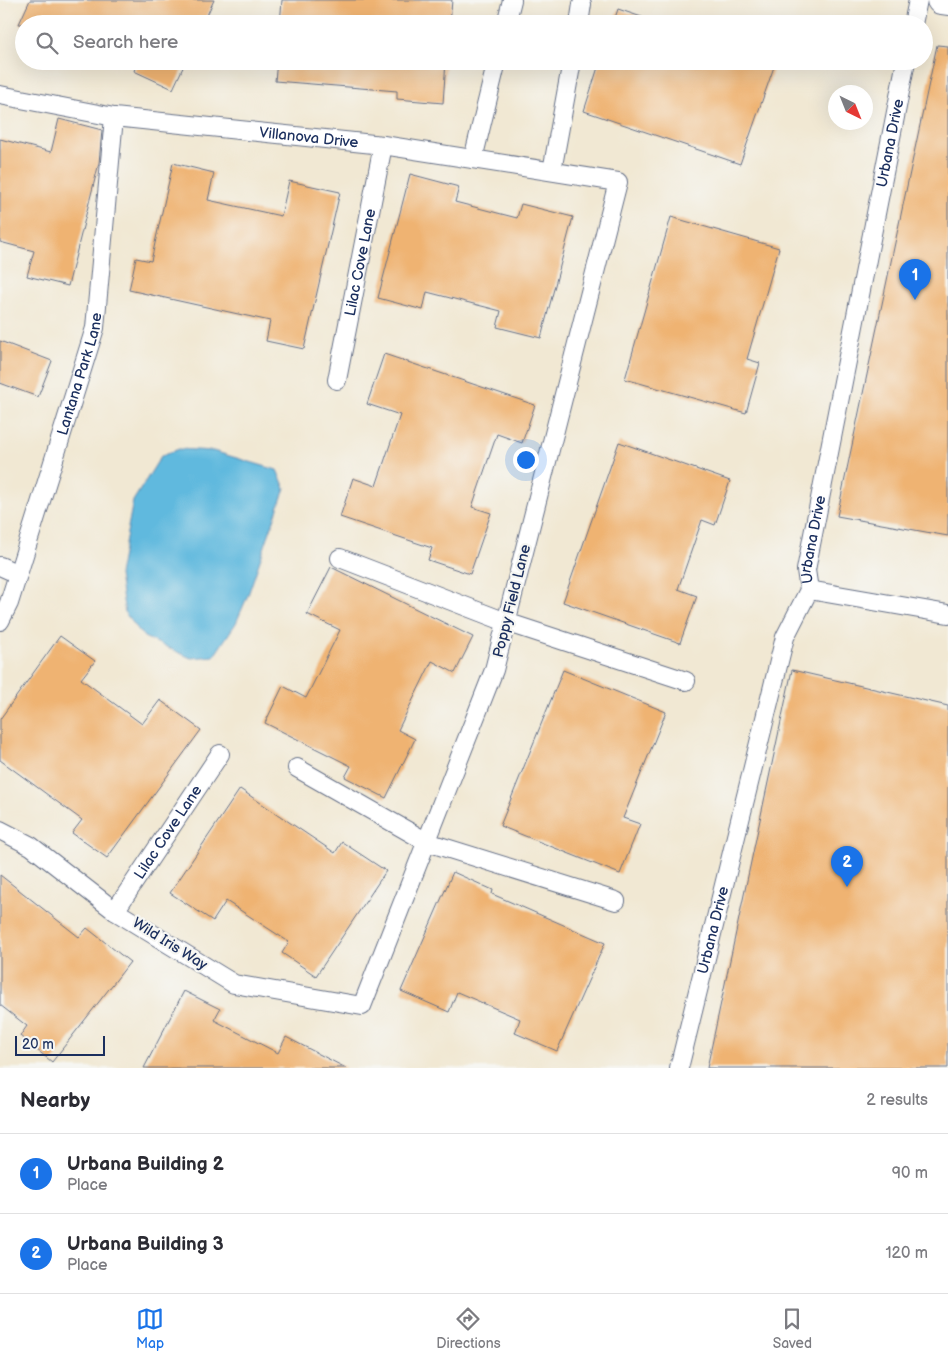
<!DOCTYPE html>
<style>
:root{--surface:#fff;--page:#f2f2f3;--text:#2b2b33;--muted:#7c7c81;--line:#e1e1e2;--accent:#1a73e8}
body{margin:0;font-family:"Balsamiq Sans",sans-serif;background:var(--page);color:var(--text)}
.compass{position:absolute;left:828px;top:85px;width:45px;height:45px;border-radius:50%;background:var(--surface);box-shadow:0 5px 20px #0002;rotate:137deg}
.scale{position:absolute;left:15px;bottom:12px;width:90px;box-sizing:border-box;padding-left:5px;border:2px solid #1b2f5e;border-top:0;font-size:14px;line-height:18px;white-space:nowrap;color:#1b2f5e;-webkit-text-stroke:4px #f6f6f2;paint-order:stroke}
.you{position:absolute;left:525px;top:459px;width:18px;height:18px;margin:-12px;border:4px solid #fff;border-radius:50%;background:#1a73e8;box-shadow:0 0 0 8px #1a73e833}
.badge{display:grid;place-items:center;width:32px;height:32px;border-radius:50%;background:var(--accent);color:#fff;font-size:16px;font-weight:700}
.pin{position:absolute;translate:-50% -41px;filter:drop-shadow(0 1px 2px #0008)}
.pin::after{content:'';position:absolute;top:26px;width:18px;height:15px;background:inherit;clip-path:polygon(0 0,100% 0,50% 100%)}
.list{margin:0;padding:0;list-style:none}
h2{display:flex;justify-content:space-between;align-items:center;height:65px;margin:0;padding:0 20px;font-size:21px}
h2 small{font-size:16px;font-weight:400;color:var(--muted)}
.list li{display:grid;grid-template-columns:32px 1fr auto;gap:15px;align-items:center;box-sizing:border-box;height:80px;padding:0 20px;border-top:1px solid var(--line)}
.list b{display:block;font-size:19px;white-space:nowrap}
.list p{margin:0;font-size:16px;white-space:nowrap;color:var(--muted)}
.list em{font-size:16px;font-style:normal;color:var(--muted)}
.icon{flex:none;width:28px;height:28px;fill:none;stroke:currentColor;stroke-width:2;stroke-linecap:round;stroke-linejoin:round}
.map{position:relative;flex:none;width:948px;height:1068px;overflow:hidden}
.search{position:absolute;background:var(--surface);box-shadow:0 5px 20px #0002;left:15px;right:15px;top:15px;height:55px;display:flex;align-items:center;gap:12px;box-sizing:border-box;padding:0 18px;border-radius:28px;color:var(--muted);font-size:19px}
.sheet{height:225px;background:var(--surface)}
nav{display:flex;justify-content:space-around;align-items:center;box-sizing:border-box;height:70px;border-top:1px solid var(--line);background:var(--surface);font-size:14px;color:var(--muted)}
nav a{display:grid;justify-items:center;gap:2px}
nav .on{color:var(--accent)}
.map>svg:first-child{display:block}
.water{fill:#61b9de;stroke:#3e749e}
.building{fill:#efb372}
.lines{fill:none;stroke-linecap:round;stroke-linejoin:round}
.lane-casing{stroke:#667087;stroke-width:20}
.secondary-casing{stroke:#667087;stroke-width:30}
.lane{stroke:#fff;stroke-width:18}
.secondary{stroke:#fff;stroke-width:28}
.labels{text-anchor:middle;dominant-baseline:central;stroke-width:4.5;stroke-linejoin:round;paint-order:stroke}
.street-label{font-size:15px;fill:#1b2f5e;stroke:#f6f6f2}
</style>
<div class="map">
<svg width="948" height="1068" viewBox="0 0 948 1068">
<rect width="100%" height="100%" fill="#f6f6f2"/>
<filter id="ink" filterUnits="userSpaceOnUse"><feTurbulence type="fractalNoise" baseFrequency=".02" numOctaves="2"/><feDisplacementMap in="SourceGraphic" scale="10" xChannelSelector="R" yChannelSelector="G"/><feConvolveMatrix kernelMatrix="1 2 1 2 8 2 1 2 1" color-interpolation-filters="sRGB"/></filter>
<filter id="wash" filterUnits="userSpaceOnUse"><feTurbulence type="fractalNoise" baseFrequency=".0096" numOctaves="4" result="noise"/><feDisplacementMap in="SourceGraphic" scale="20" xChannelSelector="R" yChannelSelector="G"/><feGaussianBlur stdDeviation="1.12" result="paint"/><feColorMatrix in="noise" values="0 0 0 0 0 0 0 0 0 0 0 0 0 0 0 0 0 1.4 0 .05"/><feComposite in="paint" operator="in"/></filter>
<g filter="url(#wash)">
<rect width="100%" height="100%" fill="#f1e8d3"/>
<path class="water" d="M179 449 213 451 277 470 285 488 248 595 236 623 214 656 191 658 144 637 125 613 119 575 133 501 161 456Z"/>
<g id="blocks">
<path class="building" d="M30 0H214L203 24H19Z
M282 0H452L450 24H280Z
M618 9 662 24H613Z
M937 45 948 46V536L837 516Z
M138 61H186L173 89 134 71Z
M277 61H446L443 103 397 99V91L275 81Z
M600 61H776L740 164 584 111Z
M59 119 102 130 99 163 68 286 27 276 34 251 0 242V139L51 152Z
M173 163 214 173 208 200 281 216 289 181 340 192 304 349 266 341 270 321 129 290 136 258 151 261Z
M410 174 459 187 455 202 517 218 521 204 573 217 541 338 497 327 501 311 427 292 423 310 378 298Z
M671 217 779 248 747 359 760 363 746 413 625 379Z
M0 341 52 361 38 397 0 383Z
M384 354 535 405 522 443 497 434 472 507 491 513 470 574 428 560 432 548 340 517 353 478 376 486 400 415 367 404Z
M619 442 730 481 715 525 702 520 678 589 697 596 680 643 563 602Z
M331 567 473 637 455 673 432 661 398 730 415 739 386 798 345 777 351 766 265 723 283 686 306 698 340 630 307 614Z
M60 636 95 661 81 679 142 724 160 700 201 730 107 858 72 833 82 820 0 760V719Z
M563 670 666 712 623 818 640 824 620 874 500 826Z
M792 670 948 706V1068H707Z
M240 789 335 853 342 842 386 871 316 976 282 953 289 942 226 901 213 921 170 893Z
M453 872 493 890 492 894 605 943 557 1051 515 1033 520 1019 457 992 449 1012 401 991Z
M0 875 79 937 87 928 130 962 52 1062 20 1036 27 1026 0 1005Z
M184 991 220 1009 214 1020 278 1053 286 1037 346 1068H144Z"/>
</g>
</g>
<g filter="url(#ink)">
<use href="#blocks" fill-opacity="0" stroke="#667087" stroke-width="1"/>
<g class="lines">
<defs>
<g id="lane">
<path d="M506 24 512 0"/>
<path d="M579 24 582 4"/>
<path d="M913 24 918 0"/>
<path id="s1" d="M0 95 114 117 383 145 618 182 494 670 362 1006 234 984 115 911 31 846 0 830"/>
<path d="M473 159 497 61"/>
<path d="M552 171 572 61"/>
<path id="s2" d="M337 380 383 145"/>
<path d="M340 558 506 622 686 681"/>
<path d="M0 566 18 574"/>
<path d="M809 590 948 614"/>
<path id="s3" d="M0 621 9 603 95 328 114 117"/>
<path d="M297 768 427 842 616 901"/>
<path id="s4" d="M115 911 220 754"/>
<path id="s5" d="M679 1068 785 637 809 590 806 570 906 61"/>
</g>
<path id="secondary" d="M941 0 948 1"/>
</defs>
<use href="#lane" class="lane-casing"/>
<use href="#secondary" class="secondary-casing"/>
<use href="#lane" class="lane"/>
<use href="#secondary" class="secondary"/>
</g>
</g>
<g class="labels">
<g class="street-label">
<text stroke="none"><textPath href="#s1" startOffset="312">Villanova Drive</textPath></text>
<text stroke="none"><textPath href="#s5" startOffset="952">Urbana Drive</textPath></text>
<text stroke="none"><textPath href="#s2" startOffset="120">Lilac Cove Lane</textPath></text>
<text stroke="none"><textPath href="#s3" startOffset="260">Lantana Park Lane</textPath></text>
<text stroke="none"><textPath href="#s5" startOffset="548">Urbana Drive</textPath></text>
<text transform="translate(512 601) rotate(-76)">Poppy Field Lane</text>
<text stroke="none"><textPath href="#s4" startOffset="95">Lilac Cove Lane</textPath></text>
<text stroke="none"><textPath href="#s5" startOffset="142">Urbana Drive</textPath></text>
<text transform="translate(170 944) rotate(32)">Wild Iris Way</text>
</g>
</g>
</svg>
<svg class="compass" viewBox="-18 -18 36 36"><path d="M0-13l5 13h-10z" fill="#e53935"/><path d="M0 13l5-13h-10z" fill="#7c7c81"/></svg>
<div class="scale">20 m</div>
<div class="you"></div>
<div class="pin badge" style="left:915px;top:300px">1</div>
<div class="pin badge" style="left:847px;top:887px">2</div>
<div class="search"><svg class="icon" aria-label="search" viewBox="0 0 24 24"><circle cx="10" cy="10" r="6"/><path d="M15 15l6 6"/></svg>Search here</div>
</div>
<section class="sheet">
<h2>Nearby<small>2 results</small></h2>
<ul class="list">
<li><span class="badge">1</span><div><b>Urbana Building 2</b><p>Place</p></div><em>90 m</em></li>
<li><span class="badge">2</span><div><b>Urbana Building 3</b><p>Place</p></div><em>120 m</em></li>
</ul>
</section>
<nav>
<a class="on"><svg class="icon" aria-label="map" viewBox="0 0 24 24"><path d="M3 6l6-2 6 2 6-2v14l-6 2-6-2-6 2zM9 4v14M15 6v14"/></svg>Map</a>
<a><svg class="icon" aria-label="directions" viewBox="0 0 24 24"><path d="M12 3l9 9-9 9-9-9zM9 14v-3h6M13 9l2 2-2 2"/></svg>Directions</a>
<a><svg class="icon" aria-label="saved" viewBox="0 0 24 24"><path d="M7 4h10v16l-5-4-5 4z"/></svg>Saved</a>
</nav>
